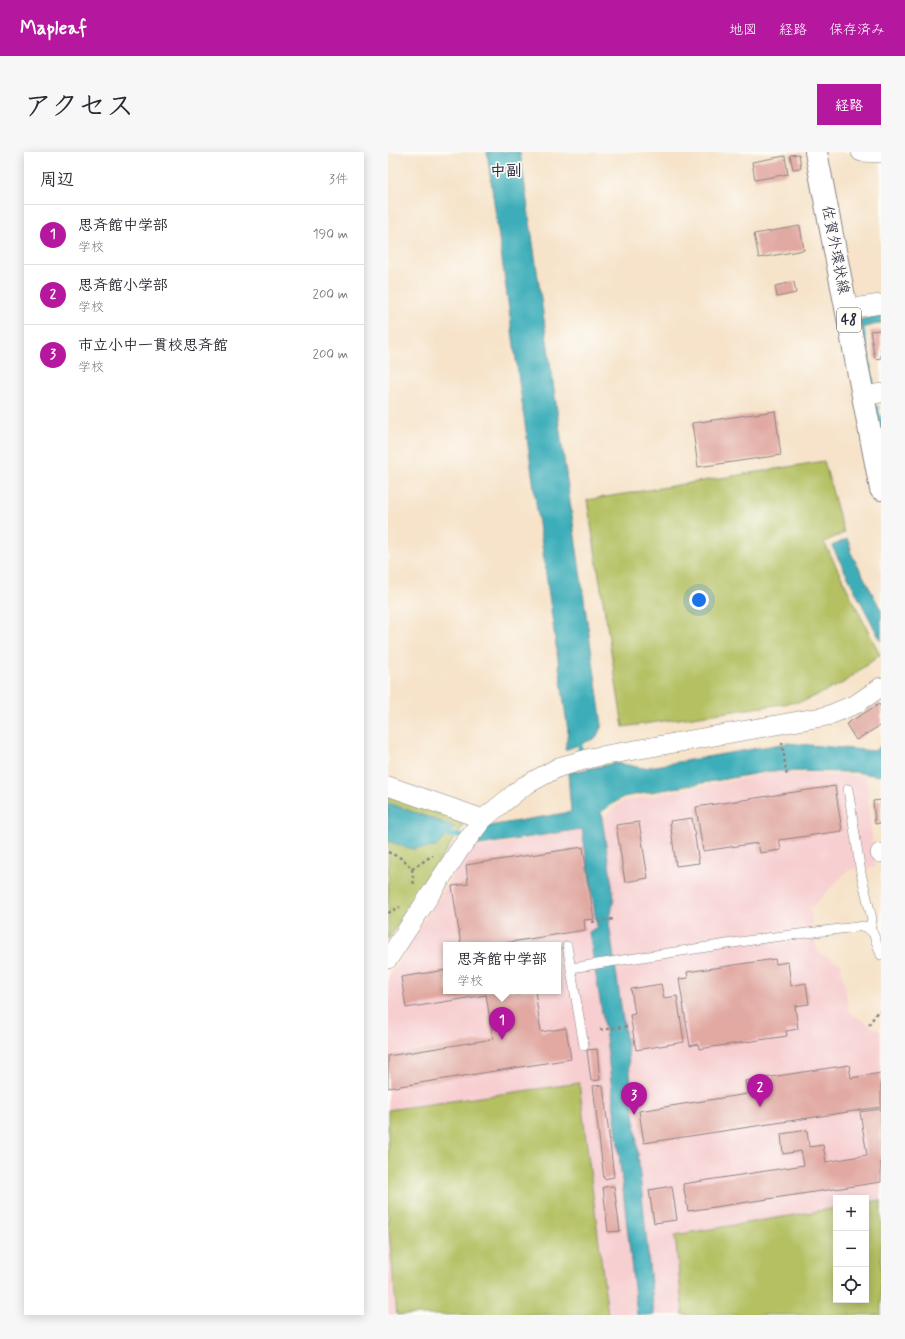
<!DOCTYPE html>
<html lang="ja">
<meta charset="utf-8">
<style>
:root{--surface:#fff;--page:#f7f7f7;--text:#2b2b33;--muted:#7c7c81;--line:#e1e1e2;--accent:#b5179e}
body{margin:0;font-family:Mynerve,"Klee One",sans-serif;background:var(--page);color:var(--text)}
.controls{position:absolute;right:12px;bottom:12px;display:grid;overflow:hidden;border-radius:0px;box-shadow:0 2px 10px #0003}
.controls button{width:36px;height:36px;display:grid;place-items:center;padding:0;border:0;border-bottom:1px solid var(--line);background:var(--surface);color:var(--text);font:20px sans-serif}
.you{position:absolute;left:311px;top:448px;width:14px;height:14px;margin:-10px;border:3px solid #fff;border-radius:50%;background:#1a73e8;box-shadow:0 0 0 6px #1a73e833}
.badge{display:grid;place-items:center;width:26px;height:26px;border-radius:50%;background:var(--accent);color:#fff;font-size:13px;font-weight:700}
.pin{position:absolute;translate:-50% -33px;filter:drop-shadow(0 1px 2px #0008)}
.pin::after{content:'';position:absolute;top:21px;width:14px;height:12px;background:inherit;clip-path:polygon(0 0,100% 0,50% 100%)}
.popup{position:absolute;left:55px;top:790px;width:118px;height:52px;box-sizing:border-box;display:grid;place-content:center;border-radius:0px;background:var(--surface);filter:drop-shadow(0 1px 3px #0005);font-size:13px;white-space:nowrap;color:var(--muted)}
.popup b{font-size:15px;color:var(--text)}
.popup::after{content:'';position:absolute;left:50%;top:100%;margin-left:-8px;border:8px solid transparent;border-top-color:var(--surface)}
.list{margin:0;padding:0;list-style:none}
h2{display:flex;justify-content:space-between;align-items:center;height:52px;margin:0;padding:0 16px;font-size:17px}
h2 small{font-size:13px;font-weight:400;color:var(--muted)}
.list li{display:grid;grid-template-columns:26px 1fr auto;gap:12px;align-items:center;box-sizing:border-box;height:60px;padding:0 16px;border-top:1px solid var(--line)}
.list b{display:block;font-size:15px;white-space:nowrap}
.list p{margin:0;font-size:13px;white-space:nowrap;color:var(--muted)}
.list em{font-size:13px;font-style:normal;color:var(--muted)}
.icon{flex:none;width:22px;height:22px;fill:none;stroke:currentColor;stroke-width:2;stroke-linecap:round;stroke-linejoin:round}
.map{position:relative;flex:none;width:493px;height:1163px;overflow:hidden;border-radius:0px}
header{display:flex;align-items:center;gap:24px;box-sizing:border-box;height:56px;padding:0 20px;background:var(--accent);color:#fff}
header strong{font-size:19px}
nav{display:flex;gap:22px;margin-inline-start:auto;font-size:14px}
.intro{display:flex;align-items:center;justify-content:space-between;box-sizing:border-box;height:96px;padding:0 24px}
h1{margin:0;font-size:28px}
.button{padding:10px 18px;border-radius:0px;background:var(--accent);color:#fff;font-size:14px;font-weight:700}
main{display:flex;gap:24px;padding:0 24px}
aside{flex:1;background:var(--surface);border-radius:0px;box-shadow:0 2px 10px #0003}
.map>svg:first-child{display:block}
.built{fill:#f7cfd1;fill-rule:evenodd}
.green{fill:#b4c062;stroke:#6b714e}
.water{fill:#3eaeb9;stroke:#30687a}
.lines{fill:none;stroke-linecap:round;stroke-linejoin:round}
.stream{stroke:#3eaeb9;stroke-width:5}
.building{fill:#e1a9a2}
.service-casing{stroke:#8c8282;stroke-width:10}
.minor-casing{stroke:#8c8282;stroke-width:20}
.primary-casing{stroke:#8c8282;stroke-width:24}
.path{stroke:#8c8282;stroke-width:2.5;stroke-dasharray:3 3;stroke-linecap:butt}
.service{stroke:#fff;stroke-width:9}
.minor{stroke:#fff;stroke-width:19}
.primary{stroke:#fff;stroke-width:22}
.labels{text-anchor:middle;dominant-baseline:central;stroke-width:3.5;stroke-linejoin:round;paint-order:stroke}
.shield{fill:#fdfcf7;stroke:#646373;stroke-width:1}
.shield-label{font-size:14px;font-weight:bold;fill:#22223b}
.street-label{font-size:15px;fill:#22223b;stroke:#fdfcf7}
.neighbourhood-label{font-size:16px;font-weight:bold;fill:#22223b;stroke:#fdfcf7}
</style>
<header>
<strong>Mapleaf</strong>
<nav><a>地図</a><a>経路</a><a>保存済み</a></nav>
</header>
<div class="intro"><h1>アクセス</h1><a class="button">経路</a></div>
<main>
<aside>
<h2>周辺<small>3件</small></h2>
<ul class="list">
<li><span class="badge">1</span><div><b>思斉館中学部</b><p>学校</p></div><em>190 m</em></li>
<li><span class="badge">2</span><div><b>思斉館小学部</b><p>学校</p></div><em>200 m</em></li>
<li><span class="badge">3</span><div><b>市立小中一貫校思斉館</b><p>学校</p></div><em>200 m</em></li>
</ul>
</aside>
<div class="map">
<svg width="493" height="1163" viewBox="0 0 493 1163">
<rect width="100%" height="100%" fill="#fdfcf7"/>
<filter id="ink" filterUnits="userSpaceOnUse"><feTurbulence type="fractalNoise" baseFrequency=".025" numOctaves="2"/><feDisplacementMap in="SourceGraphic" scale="8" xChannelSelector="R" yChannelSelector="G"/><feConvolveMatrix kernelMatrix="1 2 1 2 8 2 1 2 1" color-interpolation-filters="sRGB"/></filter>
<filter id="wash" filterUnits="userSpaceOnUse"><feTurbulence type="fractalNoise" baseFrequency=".012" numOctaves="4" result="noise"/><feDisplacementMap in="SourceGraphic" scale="16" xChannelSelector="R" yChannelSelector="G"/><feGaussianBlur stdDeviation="0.9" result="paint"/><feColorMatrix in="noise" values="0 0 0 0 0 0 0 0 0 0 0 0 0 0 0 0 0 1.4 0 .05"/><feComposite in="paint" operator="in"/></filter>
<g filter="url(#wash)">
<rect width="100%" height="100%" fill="#f6e3c9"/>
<path class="built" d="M385 621 478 624 487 715 460 718 422 757 429 800 453 812 461 860 493 880V1163H0V826L82 697 199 677 236 649ZM58 793H170V839H58ZM448 1046H478V1148H448Z"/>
<path class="green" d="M436 309 456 381 436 390 492 503 455 531 416 549 235 575 199 348Z
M0 643 72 668 75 674 31 739 0 788Z
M191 931 220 1163H9L0 1070V958Z
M493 1048V1163H295L287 1083 448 1056V1148H478V1051Z"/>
<path class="water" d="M99 0H132L214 573 208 586 177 598 180 579Z
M493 163V171L474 176 472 168Z
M459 387 463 396 462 399 493 458V489L444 394Z
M399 591 486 599 493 594V624L466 620 383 619 235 645 213 660 226 746 221 772 240 901 266 1163H249L218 885 201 780 209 775 194 677 85 694 101 674 183 660 180 621 228 611 256 616Z
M0 651 67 675 48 695 24 697 0 689Z"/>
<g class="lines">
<path class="stream" d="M474 176 484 231
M488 256 493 273
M192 593V606
M59 683 76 684"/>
</g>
<g id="blocks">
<path class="building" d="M411 2 413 16 405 17 402 3Z
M397 4 400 22 367 28 364 10Z
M412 74 416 98 371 106 366 82Z
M406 130 408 141 389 145 387 134Z
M493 178V206L487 207 482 179Z
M387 259 393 303 310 315 304 271Z
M491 552 493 555V573L468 588 458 572Z
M447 634 454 679 391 688 393 698 372 701 370 691 315 699 308 655Z
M493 648V671L487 672 485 649Z
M304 666 311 711 288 714 282 669Z
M251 670 260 726 237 730 228 673Z
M195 695 206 767 196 768 197 778 104 793H73L64 734 80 732 78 713Z
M387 807 388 812 400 810 403 834 418 831 421 852 407 854 410 877 398 879 399 884 311 897 310 892 302 894 291 827 300 826 299 820Z
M58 818V839H147L153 880 178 876 183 907 0 936V904L105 887 98 843 18 856 13 825Z
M273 832 276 846 289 844 296 890 248 898 242 863 247 862 243 837Z
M209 897 212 928 203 929 199 898Z
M461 913 463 926 493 921V955L256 991 251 959 359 942 357 929Z
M215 933 226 1025 216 1027 205 934Z
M493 957V1030L300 1059 295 1032 416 1013 413 999 395 1002 393 982 419 978 421 995 435 993 438 1010 479 1003 472 960Z
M226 1034 232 1079 220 1080 215 1035Z
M284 1034 289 1068 266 1071 261 1038Z"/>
</g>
</g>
<g filter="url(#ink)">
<use href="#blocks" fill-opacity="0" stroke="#8c8282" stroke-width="1"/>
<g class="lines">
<defs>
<path id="service" d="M460 637 473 721 484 767 482 778
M179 794 196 894
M183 816 378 786 477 774 485 781 493 803"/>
<path id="minor" d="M473 0 493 1
M459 157 493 152
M476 244 493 241
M0 634 95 667
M492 701H493
M0 807 72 697 95 667 136 634 171 615 207 605 439 564 468 552 493 535"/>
<path id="primary" d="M428 0 493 337"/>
</defs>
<use href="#service" class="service-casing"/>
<use href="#minor" class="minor-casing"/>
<use href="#primary" class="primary-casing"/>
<path class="path" d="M394 590 399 625
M0 700 15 707 24 717 26 734
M24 717 45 703
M0 761 12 755
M204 770 226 767
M481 873 489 860 493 859
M212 878 240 874"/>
<use href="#service" class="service"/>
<use href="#minor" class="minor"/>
<use href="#primary" class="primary"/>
</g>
</g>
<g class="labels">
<rect class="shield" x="449" y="156" width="24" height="24" rx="3"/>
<g class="shield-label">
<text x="461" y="168">48</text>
</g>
<g class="street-label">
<text transform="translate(447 98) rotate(79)">佐賀外環状線</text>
</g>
<g class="neighbourhood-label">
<text x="118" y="19">中副</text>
</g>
</g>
</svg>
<div class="controls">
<button>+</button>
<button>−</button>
<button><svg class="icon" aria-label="locate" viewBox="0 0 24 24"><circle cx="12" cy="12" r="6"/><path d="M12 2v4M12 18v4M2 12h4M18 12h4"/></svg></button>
</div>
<div class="you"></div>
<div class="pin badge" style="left:114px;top:888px">1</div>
<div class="popup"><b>思斉館中学部</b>学校</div>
<div class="pin badge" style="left:372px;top:955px">2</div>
<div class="pin badge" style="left:246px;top:963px">3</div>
</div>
</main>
